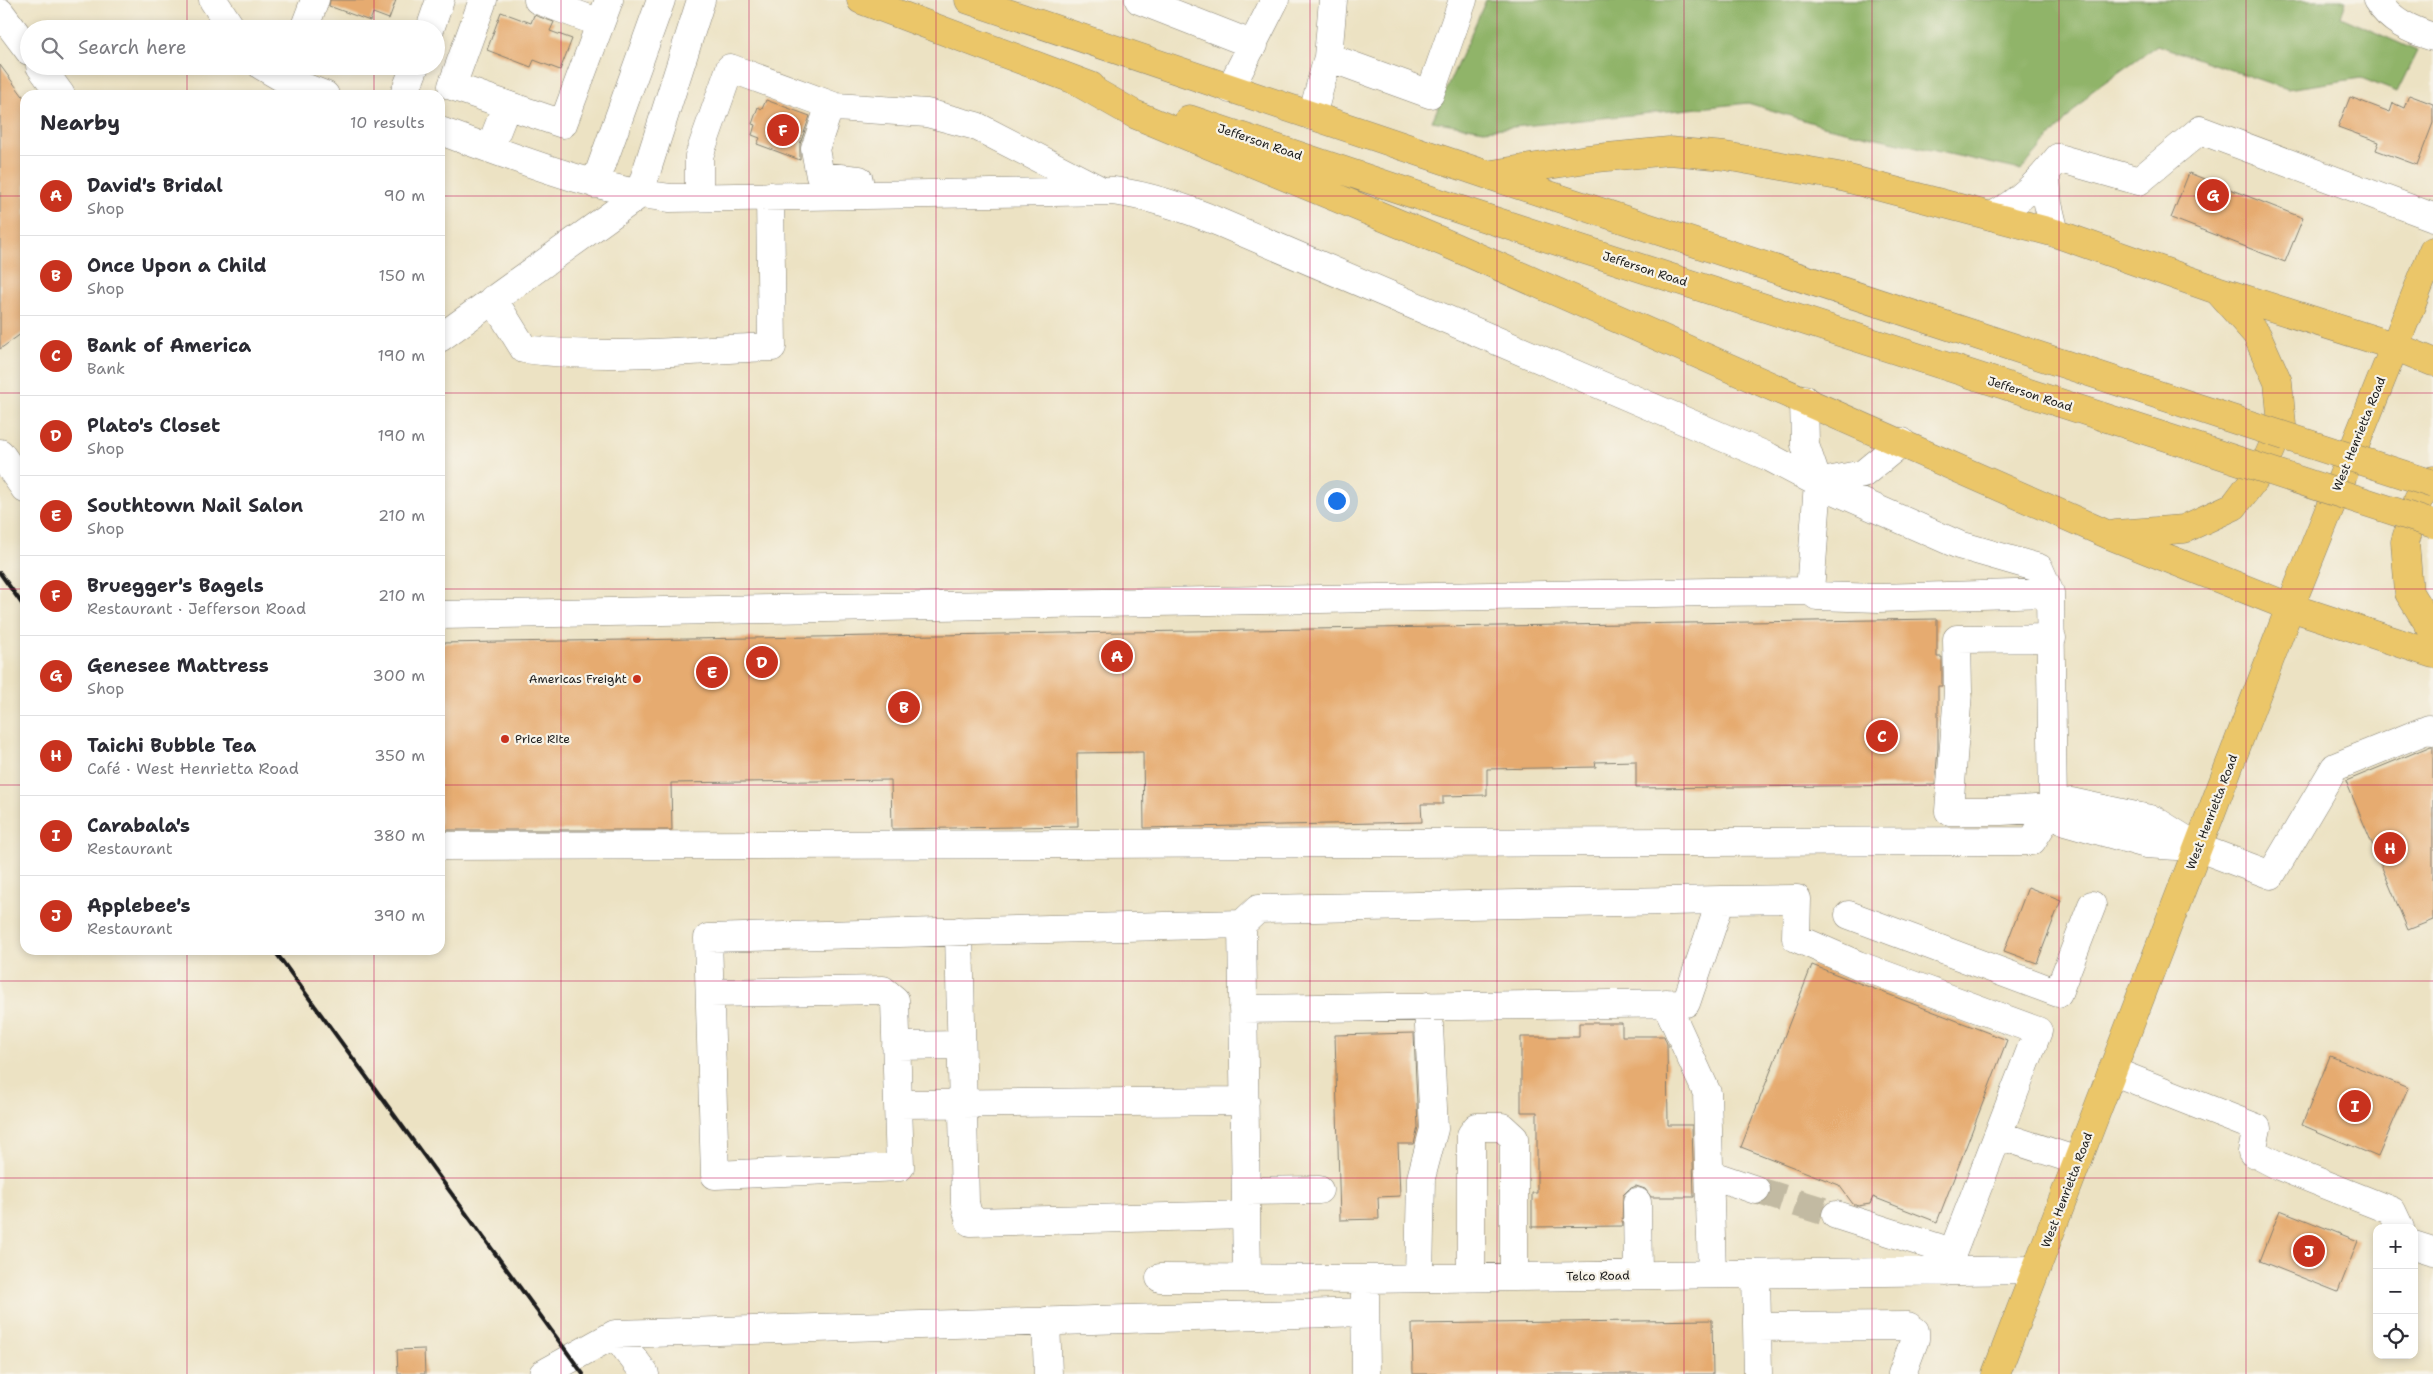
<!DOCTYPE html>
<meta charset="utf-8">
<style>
:root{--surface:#fff;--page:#f7f7f7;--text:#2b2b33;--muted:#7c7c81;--line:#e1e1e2;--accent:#c8321e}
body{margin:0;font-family:"Shantell Sans",sans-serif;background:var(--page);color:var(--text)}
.controls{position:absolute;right:15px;bottom:15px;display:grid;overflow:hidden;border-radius:10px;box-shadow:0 2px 8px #0003}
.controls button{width:45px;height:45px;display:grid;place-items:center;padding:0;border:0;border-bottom:1px solid var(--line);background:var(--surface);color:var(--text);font:25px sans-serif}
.you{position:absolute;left:1336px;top:500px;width:18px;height:18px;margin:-12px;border:4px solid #fff;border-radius:50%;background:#1a73e8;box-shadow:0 0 0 8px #1a73e833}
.badge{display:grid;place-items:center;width:32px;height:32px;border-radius:50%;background:var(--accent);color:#fff;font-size:16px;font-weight:700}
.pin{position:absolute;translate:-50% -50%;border:2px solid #fff;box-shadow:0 1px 5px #0006}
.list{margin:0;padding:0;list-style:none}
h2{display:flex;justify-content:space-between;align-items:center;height:65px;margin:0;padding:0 20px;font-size:21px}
h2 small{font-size:16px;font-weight:400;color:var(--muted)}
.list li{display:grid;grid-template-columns:32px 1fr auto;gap:15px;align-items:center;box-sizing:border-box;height:80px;padding:0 20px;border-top:1px solid var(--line)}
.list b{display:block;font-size:19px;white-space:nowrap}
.list p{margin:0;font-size:16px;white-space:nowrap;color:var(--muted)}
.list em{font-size:16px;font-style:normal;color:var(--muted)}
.icon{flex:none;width:28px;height:28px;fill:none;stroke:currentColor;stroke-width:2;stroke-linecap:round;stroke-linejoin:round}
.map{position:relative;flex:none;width:2433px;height:1374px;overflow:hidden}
.search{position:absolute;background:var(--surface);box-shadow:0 2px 8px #0003;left:20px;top:20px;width:425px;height:55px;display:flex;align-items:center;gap:12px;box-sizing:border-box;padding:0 18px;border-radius:28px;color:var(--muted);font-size:19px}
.panel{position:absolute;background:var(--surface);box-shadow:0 2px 8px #0003;left:20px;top:90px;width:425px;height:865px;border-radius:15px}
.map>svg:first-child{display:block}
.forest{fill:#90b469;stroke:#566842}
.building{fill:#e6ab6f}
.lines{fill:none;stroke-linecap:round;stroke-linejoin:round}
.minor-tunnel{stroke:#c2baa2;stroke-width:28;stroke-dasharray:28 14;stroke-linecap:butt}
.minor-casing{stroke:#847f70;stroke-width:29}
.major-casing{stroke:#847f70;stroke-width:29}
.minor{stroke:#fff;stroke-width:28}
.major{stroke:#ebc669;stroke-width:28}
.rail{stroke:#1c1c1c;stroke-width:4}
.major-bridge-casing{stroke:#847f70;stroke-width:29;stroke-linecap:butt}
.major-bridge{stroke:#ebc669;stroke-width:28}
.grid{fill:none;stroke:#c2185b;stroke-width:1;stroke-opacity:0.55}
.poi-dot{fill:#c8321e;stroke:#f7f3e8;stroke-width:2}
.labels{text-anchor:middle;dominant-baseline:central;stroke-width:4.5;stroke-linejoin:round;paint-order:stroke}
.street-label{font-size:12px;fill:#1c1c1c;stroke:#f7f3e8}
.poi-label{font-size:12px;fill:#1c1c1c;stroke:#f7f3e8;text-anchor:end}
</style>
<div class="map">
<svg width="2433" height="1374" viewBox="0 0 2433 1374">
<rect width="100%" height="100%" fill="#f7f3e8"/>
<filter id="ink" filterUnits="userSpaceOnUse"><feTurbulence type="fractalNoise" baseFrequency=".02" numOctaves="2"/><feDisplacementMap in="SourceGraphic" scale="10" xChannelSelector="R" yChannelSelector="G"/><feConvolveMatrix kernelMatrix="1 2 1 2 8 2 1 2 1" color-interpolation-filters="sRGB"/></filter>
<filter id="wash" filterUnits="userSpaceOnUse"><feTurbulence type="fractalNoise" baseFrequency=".0096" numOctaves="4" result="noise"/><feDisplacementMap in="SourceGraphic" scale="20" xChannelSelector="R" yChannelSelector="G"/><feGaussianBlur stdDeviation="1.12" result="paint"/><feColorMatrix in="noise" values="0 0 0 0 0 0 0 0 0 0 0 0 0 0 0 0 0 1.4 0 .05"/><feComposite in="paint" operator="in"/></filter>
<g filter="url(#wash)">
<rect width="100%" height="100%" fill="#ece2c3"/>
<path class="forest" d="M1486 0H2346L2341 17 2417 51 2397 92 2361 78 2287 89 2157 45 2091 92 2021 170 1823 126 1748 103 1484 130 1432 121Z"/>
<g id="blocks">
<path class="building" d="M330 0H396L389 19 373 13 370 21 329 6Z
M501 12 531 23 534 15 554 22 550 31 572 39 560 70 534 60 531 67 487 50Z
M0 65 25 99V331L0 349Z
M2409 95 2433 104V123L2417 165 2376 150 2379 142 2338 127 2350 97 2390 112 2393 103 2404 108Z
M766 100 810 116 800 144V160L757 144 760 138 752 135 755 125 752 124 758 107 762 109Z
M2189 173 2303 218 2285 262 2171 218Z
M1937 619V657H1942V686H1938V748L1935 785 1636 788V761L1595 762 1596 767 1487 769V795L1443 796V804H1421L1422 822 1144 828 1143 752 1077 753 1078 826 892 829 891 780 671 783 672 830H440V643Z
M2431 746H2433V920L2408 930 2346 781Z
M2028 887 2061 900 2037 963 2004 951Z
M1812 965 2007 1040 1937 1222 1873 1197 1870 1204 1858 1206 1853 1204 1839 1185 1741 1147Z
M1579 1023H1622V1036H1664L1667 1044 1668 1125H1692L1694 1197H1651L1645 1189 1636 1186 1629 1189 1623 1195 1622 1226 1532 1227V1193H1537V1112H1521V1037H1579Z
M1414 1033 1418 1127 1414 1144H1398L1400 1196 1378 1197 1379 1219 1340 1220 1335 1035Z
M2330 1056 2408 1088 2378 1157 2302 1125Z
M2280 1210 2358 1241 2338 1292 2260 1261Z
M1712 1320 1713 1374H1413L1412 1324Z
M424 1349 425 1374H398L397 1350Z"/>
</g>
</g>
<g filter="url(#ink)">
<use href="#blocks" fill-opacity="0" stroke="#847f70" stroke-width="1"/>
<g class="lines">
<path class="minor-tunnel" d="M1756 1190 1836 1215"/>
<defs>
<path id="minor" d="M213 0 232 29
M483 0 452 86 507 105
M538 0 600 23
M1139 0 1254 45
M2377 0C2390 21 2411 30 2433 37
M0 12 29 51
M304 29 315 0
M430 29 440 0
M1328 57 1333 0
M40 66 61 95
M262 66 286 80 325 95
M1230 89 1275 0
M404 95 415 66
M830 105 815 149 820 176 859 180
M1312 116 1328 57 1430 94 1463 0
M440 131C515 157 590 189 670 198L1113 191C1151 196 1186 208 1221 223L1769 457 1818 483 1959 545 2039 568 2050 593 2053 808 2032 841 440 846
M490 148 507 105 563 124 609 0
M2046 175 2048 204 2055 233
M595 184 661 0
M699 197V156L730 68 836 107 927 113 976 126 1100 190
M1992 216C2020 201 2039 182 2058 158L2139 181 2200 130 2433 217
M493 299 524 349C606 360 690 350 772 347L770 196
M440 338 639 195 701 0
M1804 399 1805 445 1818 483 1810 591
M0 453 25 489
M1818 483 1863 474 1902 442
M440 615 1711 592 1810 591 1817 596 1879 598 2050 593
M2052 638 1957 639 1958 692 1949 811H2001L2053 808 2071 802 2154 820 2199 848 2271 875 2335 767 2429 729 2433 731
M2053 808 2065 821 2146 844 2192 847
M1849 915 2058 993 2092 905
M1242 924 1258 909 1721 900
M959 931 965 1203 970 1222 1246 1215
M710 993 883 990 895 1000 898 1104
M1666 1003 1707 1093 1712 1274
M1243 1009 1686 1003 1721 900 1797 899 1796 938 1858 965 2038 1031 1945 1272
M896 1046 961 1045
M2112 1071 2257 1128 2252 1152 2279 1166 2392 1211 2400 1228
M1245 1101 898 1104 900 1167 715 1175 708 938 1242 924 1247 1278
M1998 1135 2078 1161
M1709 1174 1756 1190
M1246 1191 1319 1190
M1637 1202 1638 1275
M1836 1215 1952 1252
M2414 1245 2433 1251
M1756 1274 1758 1374
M1471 1277V1135L1477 1127H1502L1514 1138V1277
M1160 1278 1364 1279 2035 1270
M1419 1278 1421 1178 1434 1129 1428 1006
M1365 1295 1366 1374
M1046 1321 1048 1374
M1757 1327 1908 1326 1915 1331V1339L1902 1374
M543 1374 615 1334
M645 1374 615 1334 1365 1312"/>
<path id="major" d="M861 0 1091 86
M969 0 1488 175 2223 416
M1074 80 1134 114 1441 241 2109 535 2290 607 2433 654
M1189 119 1473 214 2209 451
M1492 174 1587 159 1669 151 1725 156 1838 176 2055 233 2217 290 2394 346 2433 362
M2433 480 2418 500 2405 542 2409 593 2433 631
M2116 534 2184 529 2234 506 2264 466 2282 425 2278 382 2257 335 2218 291
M1996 1374 2290 607 2433 251"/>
</defs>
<use href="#minor" class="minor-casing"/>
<use href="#major" class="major-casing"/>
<use href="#minor" class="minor"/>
<use href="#major" class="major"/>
<path class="rail" d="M0 573 25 608
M274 950 583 1374"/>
<defs>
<path id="major-bridge" d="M2223 416 2433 484
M2209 451 2433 524"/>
</defs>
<use href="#major-bridge" class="major-bridge-casing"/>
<use href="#major-bridge" class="major-bridge"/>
</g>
</g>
<path class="grid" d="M187 0V29M374 0V29M561 0V1374M749 0V1374M936 0V1374M1123 0V1374M1310 0V1374M1497 0V1374M1684 0V1374M1872 0V1374M2059 0V1374M2246 0V1374M187 66V95M374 66V95M0 196H25M440 196H2433M0 393H25M440 393H2433M0 589H25M440 589H2433M0 785H25M440 785H2433M187 950V1374M374 950V1374M0 981H2433M0 1178H2433"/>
<g class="poi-dot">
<circle cx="637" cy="679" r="5"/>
<circle cx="505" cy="739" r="5"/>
</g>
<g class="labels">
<g class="street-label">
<text transform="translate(1260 142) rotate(19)">Jefferson Road</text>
<text transform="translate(1645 269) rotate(18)">Jefferson Road</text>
<text transform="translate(2030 394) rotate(18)">Jefferson Road</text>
<text transform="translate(2359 434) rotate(-68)">West Henrietta Road</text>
<text transform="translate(2212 812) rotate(-69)">West Henrietta Road</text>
<text transform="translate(2067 1190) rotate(-69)">West Henrietta Road</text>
<text transform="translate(1598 1276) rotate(-1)">Telco Road</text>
</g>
<g class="poi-label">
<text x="627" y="679">Americas Freight</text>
<text x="515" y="739" text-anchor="start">Price Rite</text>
</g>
</g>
</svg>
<div class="controls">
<button>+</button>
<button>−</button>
<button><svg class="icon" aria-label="locate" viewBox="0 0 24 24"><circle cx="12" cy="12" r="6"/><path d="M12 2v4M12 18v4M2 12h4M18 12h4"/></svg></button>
</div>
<div class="you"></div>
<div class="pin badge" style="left:1117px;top:656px">A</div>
<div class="pin badge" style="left:904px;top:707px">B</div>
<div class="pin badge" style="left:1882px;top:736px">C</div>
<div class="pin badge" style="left:762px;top:662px">D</div>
<div class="pin badge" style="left:712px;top:672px">E</div>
<div class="pin badge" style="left:783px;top:130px">F</div>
<div class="pin badge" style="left:2213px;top:195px">G</div>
<div class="pin badge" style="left:2390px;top:848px">H</div>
<div class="pin badge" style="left:2355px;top:1106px">I</div>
<div class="pin badge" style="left:2309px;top:1251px">J</div>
<div class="search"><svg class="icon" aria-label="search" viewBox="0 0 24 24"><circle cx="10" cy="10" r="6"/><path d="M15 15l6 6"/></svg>Search here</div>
<section class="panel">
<h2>Nearby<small>10 results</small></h2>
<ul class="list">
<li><span class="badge">A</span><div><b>David's Bridal</b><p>Shop</p></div><em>90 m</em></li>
<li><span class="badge">B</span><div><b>Once Upon a Child</b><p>Shop</p></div><em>150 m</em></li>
<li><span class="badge">C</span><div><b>Bank of America</b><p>Bank</p></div><em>190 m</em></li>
<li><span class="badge">D</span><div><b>Plato's Closet</b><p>Shop</p></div><em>190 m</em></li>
<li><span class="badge">E</span><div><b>Southtown Nail Salon</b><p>Shop</p></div><em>210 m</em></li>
<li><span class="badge">F</span><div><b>Bruegger's Bagels</b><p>Restaurant · Jefferson Road</p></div><em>210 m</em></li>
<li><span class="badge">G</span><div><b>Genesee Mattress</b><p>Shop</p></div><em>300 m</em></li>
<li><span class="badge">H</span><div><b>Taichi Bubble Tea</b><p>Café · West Henrietta Road</p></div><em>350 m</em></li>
<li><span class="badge">I</span><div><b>Carabala's</b><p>Restaurant</p></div><em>380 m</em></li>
<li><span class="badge">J</span><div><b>Applebee's</b><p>Restaurant</p></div><em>390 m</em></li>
</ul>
</section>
</div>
